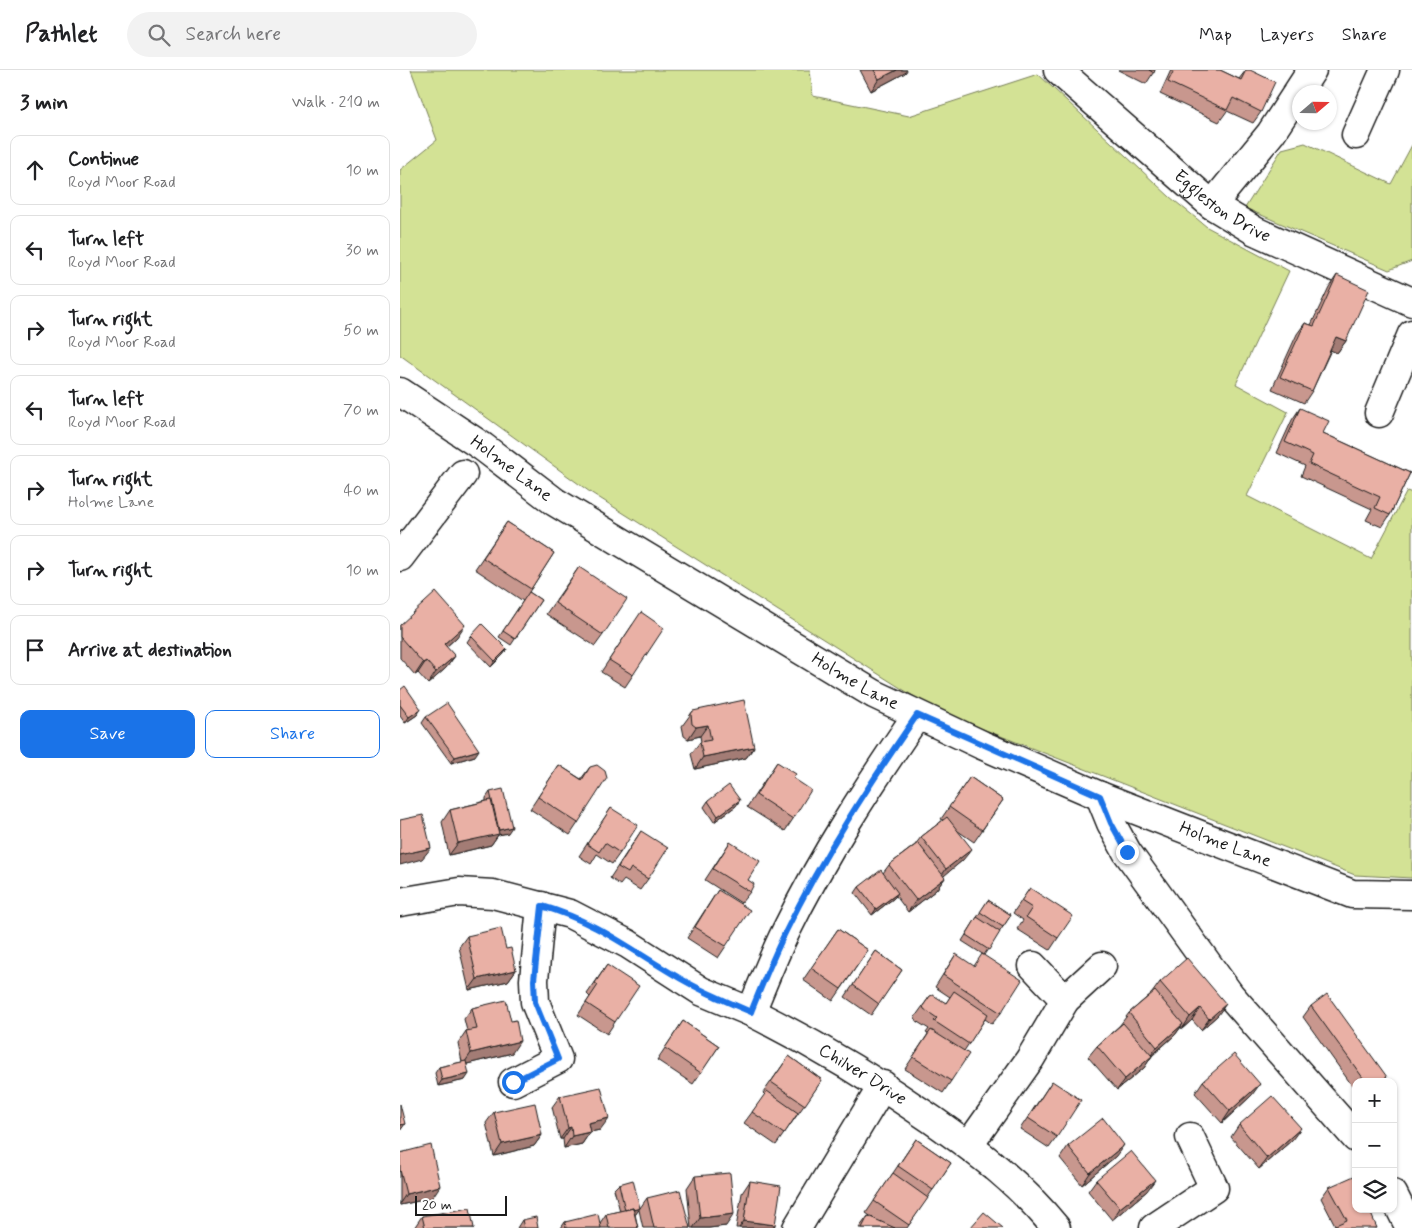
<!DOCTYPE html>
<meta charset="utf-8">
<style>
:root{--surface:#fff;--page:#f2f2f2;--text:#202124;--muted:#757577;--line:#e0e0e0;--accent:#1a73e8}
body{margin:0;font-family:Mynerve,sans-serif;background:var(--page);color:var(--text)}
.controls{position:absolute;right:15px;bottom:15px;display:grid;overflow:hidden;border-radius:10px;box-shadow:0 1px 4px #0004}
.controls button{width:45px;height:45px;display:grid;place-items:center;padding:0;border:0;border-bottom:1px solid var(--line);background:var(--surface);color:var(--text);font:25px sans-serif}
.compass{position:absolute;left:892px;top:15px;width:45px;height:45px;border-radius:50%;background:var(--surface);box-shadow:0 1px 4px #0004;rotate:70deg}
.scale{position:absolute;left:15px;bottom:12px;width:92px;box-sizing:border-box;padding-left:5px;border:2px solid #1c1c1c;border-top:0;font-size:14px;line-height:18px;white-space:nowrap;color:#1c1c1c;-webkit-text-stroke:4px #fff;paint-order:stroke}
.stop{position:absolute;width:15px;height:15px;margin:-11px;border:4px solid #1a73e8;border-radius:50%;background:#fff}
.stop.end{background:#1a73e8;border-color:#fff;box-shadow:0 1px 5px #0008}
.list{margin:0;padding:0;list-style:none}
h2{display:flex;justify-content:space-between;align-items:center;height:65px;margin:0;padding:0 20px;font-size:21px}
h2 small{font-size:16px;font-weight:400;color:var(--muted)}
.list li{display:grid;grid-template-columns:32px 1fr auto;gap:15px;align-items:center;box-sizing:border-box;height:70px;margin:0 10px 10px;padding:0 10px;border:1px solid var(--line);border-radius:10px}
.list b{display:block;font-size:19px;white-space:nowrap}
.list p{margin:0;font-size:16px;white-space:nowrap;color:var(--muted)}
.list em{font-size:16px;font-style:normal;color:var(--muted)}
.actions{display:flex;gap:10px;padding:15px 20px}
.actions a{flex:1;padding:11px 0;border:1px solid var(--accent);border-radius:10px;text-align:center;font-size:18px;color:var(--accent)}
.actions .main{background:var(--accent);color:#fff}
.icon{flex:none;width:28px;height:28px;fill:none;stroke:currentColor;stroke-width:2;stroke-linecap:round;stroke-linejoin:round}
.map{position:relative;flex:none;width:1012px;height:1158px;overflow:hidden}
header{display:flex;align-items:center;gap:30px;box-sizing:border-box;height:70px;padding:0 25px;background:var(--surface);border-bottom:1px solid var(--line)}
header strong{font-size:24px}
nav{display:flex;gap:28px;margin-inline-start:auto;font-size:18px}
.search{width:350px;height:45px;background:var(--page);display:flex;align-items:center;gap:12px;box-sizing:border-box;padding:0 18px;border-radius:28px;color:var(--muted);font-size:19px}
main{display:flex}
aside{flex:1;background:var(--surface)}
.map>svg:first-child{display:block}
.green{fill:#d3e295;stroke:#787f58}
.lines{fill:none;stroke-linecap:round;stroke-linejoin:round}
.minor-casing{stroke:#1c1c1c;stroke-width:31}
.minor{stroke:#fff;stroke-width:28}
.wall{fill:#c8978e;stroke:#1c1c1c}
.shaded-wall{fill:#a37b74;stroke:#1c1c1c}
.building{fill:#e9b0a5;stroke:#1c1c1c}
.route{stroke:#1a73e8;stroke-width:6}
.labels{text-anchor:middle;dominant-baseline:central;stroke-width:4.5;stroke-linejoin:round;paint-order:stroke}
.street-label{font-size:18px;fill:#1c1c1c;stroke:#fff}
</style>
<header>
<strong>Pathlet</strong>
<div class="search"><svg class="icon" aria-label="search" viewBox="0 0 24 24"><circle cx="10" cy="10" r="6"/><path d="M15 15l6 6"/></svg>Search here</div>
<nav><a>Map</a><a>Layers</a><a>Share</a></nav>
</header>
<main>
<aside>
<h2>3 min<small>Walk · 210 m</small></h2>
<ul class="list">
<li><svg class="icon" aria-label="ahead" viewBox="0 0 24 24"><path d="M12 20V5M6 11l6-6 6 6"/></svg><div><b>Continue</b><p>Royd Moor Road</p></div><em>10 m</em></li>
<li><svg class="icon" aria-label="left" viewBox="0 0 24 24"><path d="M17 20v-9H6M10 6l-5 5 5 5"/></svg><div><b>Turn left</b><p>Royd Moor Road</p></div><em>30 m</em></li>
<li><svg class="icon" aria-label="right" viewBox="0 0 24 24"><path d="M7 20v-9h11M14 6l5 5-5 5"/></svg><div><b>Turn right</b><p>Royd Moor Road</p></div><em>50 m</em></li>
<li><svg class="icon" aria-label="left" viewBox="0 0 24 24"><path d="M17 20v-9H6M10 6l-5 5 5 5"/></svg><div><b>Turn left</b><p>Royd Moor Road</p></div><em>70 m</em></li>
<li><svg class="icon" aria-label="right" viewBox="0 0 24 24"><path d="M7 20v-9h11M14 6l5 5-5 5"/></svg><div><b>Turn right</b><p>Holme Lane</p></div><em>40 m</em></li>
<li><svg class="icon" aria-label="right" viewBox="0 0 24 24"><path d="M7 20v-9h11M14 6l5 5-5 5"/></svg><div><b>Turn right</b></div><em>10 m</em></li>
<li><svg class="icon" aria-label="arrive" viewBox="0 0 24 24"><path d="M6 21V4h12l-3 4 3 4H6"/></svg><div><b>Arrive at destination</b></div></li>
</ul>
<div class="actions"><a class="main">Save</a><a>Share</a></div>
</aside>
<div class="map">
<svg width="1012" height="1158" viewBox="0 0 1012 1158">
<rect width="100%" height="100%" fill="#fff"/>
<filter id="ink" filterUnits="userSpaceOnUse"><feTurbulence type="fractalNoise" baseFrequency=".02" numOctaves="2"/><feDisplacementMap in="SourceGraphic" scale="10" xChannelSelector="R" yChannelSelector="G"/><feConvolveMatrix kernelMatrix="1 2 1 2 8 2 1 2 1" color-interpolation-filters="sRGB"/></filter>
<g filter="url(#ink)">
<path class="green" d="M11 0H410L413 26 509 46 638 4 770 127 807 157 889 201 836 314 888 342 847 426 971 489 1007 421 1012 423V808L955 805 537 641 190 422 0 285V100L37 70Z
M905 73 991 114 1012 75V191L989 200 845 138 882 79Z"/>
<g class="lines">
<defs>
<g id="minor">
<path id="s1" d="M658 0 812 135 855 161 1012 232"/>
<path d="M956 65 985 0"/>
<path d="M812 135 871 63 912 0"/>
<path id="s2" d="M0 322 83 377 155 432 474 624 582 675 700 726 952 824 1012 825"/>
<path d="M979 343 1012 264"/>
<path d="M0 487 63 404"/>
<path d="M700 726 711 753 727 782 830 925 956 1068"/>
<path d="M0 832 59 822 93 824 170 844 228 874 301 921 351 942C362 915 373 887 386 861 423 785 469 715 517 645"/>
<path d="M633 896 665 930"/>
<path id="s3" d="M351 942C415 974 472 1008 531 1049 577 1081 621 1114 656 1158"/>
<path d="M113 1012 158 989 135 932 134 910 141 836"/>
<path d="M569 1075 630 989 665 930 702 896"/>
<path d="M993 1124 1010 1158"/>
<path d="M397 1158 483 1015"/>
<path d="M754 1158 814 1118 790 1067"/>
</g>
</defs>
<use href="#minor" class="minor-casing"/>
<use href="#minor" class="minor"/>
</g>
<path class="wall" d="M460 0H507L505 3 471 21Z
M718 0H755L746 14Z
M771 0H820L839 9 846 0 861 42 853 53 827 41 819 52 760 24Z
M937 205 946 271 937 283 931 280 912 321 904 333 872 319 897 264 905 253 911 255 929 217Z
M900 338 923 363 1010 403 990 445 982 457 966 450 972 439 901 406 905 396 877 383 892 350Z
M107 452 154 483 129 522 141 530 111 575 99 567 123 531 75 499Z
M179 497 203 565 195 576 146 544Z
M233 554V605L225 617 201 602Z
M0 555 57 567 46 577 55 586 46 598 28 614 18 603 15 605 0 588Z
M71 566 107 579 103 585 91 597 67 572Z
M0 620 21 639 17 645 5 653 0 646Z
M293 641 354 677 346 688 295 699 291 684 300 672H301L300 666 288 669 284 666 282 656Z
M26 647 75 686 51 693 22 653Z
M377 692 393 708V749L385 761 347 737Z
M159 695 181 709 190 697 178 753 170 765 130 739Z
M570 707 603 730 574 772 558 761 563 790 543 806 545 808 536 820 508 842 496 826 494 828 472 845 455 823 459 817 483 803 489 795 515 775 521 767 543 750 541 749Z
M90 722 108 763 98 765 91 775 49 785 42 752 50 740 86 731V728Z
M308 731 336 736 314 752 304 737Z
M211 738 220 783 212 794 197 784 191 794 179 786Z
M241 761 248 809 240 820 224 810 220 815 210 808Z
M330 772 348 810 350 822 341 833 305 810Z
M630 818 658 868 650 880 617 859 623 850 613 843Z
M318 820 326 876 318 888 287 868Z
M588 830 611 845 584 885 562 871Z
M438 859 468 880 433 931 403 910Z
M67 866 106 879 116 900 108 911 69 920 59 877Z
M476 881 502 900 471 945 445 927Z
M556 884 601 943 592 954 585 949 564 981 551 1011 543 1023 505 999 528 964 526 963 529 959 516 951 515 947 530 926 546 933 550 927 535 917Z
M207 895 215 952 207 964 178 945 190 927 187 924Z
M760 912 818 945 801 960 792 950 782 959 781 957 775 965 752 986 744 998 717 1020 688 987 697 976 720 955 729 943 752 923Z
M911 936 984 1012H956V1021L903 947Z
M72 938 112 983 67 994 65 1010 38 1016 35 1003 39 997 62 992 58 973 66 961H67L64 949Z
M283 951 319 976 293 1014 257 990Z
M389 986 422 1010 376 1075 344 1053 365 1025 363 1023Z
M652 1011 657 1067 649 1078 620 1059Z
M803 1011 852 1025 822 1053 795 1023Z
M160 1026 200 1060 190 1062 182 1074 164 1078 163 1069H160L152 1037Z
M94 1042 142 1065 134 1076 94 1086 86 1053Z
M839 1055 892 1070 859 1099 831 1067Z
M516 1069 551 1093 507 1158H459L468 1146 476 1150 466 1143Z
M668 1076 716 1086 682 1115 660 1088Z
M0 1083 32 1128 0 1135Z
M295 1106 326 1156 309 1158H291L287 1118Z
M696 1110 747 1121 712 1150 688 1121Z
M350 1111 375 1155 373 1158H336L342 1123Z
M219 1114 240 1138 247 1128 290 1158H243L239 1140 235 1144 238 1158H161L165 1152 200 1153 206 1144 220 1141 214 1119Z
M929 1117 977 1158 935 1155 921 1128Z
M22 1146 74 1158H14Z
M122 1150 138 1158H117Z"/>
<path class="shaded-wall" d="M497 0H507L505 3 471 21 479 9Z
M936 267 946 271 937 283 928 279Z
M65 555 57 567 36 586 44 574Z
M107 579 103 585 91 597 95 591Z
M55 586 46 598 28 614 36 602Z
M26 591 18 603 15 605 23 593Z
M21 639 17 645 5 653 9 647Z
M308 655 300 666 288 669 296 657Z
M354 677 346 688 295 699 303 687Z
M79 680 75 686 51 693 55 687Z
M340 730 336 736 314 752 318 746Z
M112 757 108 763 98 765 91 775 49 785 58 773 99 760Z
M31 778 22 789 0 795V785Z
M572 779 563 790 538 811 546 799Z
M545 808 536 820 508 842 516 830Z
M498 823 494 828 472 845 476 839Z
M116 900 108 911 69 920 77 909Z
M826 934 818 945 801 960 809 949Z
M800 938 792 950 782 959 790 947Z
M783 954 775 965 749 988 757 977Z
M120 971 112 983 63 995 71 983Z
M752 986 744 998 717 1020 725 1009Z
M69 1004 65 1010 38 1016 42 1010Z
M860 1014 852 1025 822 1053 830 1041Z
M209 1048 200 1060 180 1064 188 1053Z
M5 1054 0 1061V1055Z
M171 1057 163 1069H160L168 1058Z
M901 1058 892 1070 859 1099 867 1088Z
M190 1062 182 1074 164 1078 172 1066Z
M142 1065 134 1076 94 1086 102 1074Z
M724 1075 716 1086 682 1115 690 1103Z
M755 1110 747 1121 712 1150 720 1138Z
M40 1116 32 1128 0 1135V1133L6 1124Z
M240 1138 236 1144 221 1148 226 1142Z
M334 1144 326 1156 309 1158H293L300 1148Z
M344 1151 375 1155 373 1158H339Z"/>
<path class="building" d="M474 0H497L479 9Z
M749 0H755L754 3Z
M774 0H820L841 10 846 0H850L875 12 861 42 833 28 827 40 768 12Z
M937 205 969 220 946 271 936 267 912 321 880 307 905 253 914 256Z
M900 338 929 351 923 363 1010 403 990 445 975 438 980 427 909 394 913 385 885 372Z
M107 452 154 483 131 519 83 488Z
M179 497 227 529 203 565 155 533Z
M36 522 65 555 44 574 55 586 36 602 26 591 23 593 0 567V555Z
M129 522 141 530 115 569 103 561Z
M241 542 264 558 233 605 209 590Z
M82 554 107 579 95 591 71 566Z
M5 616 21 639 9 647 0 635V620Z
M344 630 354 677 303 687 300 672 311 670 308 655 296 657 292 654 291 644 293 641Z
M47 633 79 680 55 687 26 647Z
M377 692 396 704 393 708 411 720 393 749 356 725Z
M159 695 182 710 190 697 197 695 205 701 207 708 178 753 138 727Z
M570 707 603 730 582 760 549 737Z
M329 715 340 730 318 746 308 731Z
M103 719 112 757 99 760 90 722Z
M91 730 99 764 58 773 50 740Z
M211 738 238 755 220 783 205 773 199 782 187 774Z
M23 745 31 778 0 785V750Z
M547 747 572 779 546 799 521 767Z
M241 761 268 778 248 809 231 798 228 803 218 797Z
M330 772 360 791 348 810 354 814 350 822 313 799Z
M518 773 545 808 516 830 489 795Z
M481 800 498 823 476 839 459 817Z
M630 818 673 846 658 868 626 847 632 838 621 831Z
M318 820 350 840 326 876 295 857Z
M588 830 611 845 603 857 580 842Z
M577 847 600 862 589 880 566 865Z
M101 858 106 879 111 878 116 900 77 909 67 866Z
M438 859 468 880 441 919 411 898Z
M476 881 502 900 479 934 453 915Z
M556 884 574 896 582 884 622 910 601 943 543 905Z
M787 888 826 934 809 949 800 938 790 947 760 912Z
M207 895 239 916 215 952 186 933 198 915 195 913Z
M554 921 588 944 569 974 534 951 537 948 524 939 523 936 530 926 533 925 546 933Z
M755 921 783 954 757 977 729 943Z
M927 924 987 1007 980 1012H966L911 936Z
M106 930 111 951 116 950 120 971 71 983 66 961 77 959 72 938Z
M283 951 319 976 301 1003 265 978Z
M723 953 752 986 725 1009 697 976Z
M531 960 569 984 551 1011 513 987Z
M834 984 860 1014 830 1041 803 1011Z
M389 986 422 1010 405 1035 371 1012Z
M66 991 69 1004 42 1010 39 997Z
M652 1011 681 1030 657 1067 628 1048Z
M201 1017 209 1048 188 1053 190 1062 172 1066 171 1057 168 1058 160 1026Z
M367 1021 398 1043 384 1064 352 1042Z
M872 1026 901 1058 867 1088 839 1055Z
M135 1033 142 1065 102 1074 94 1042Z
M0 1034 5 1054 0 1055Z
M703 1048 724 1075 690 1103 668 1076Z
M516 1069 551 1093 533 1120 498 1096Z
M31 1075 40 1116 6 1124 0 1100V1083Z
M731 1081 755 1110 720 1138 696 1110Z
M330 1103 334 1144 300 1148 295 1106Z
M493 1103 528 1128 509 1155 474 1131Z
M954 1106 956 1111V1139H969L977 1158H929L947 1150 929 1117Z
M233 1110 240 1138 233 1140V1138L225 1140 219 1114Z
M350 1111 381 1116 375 1155 344 1151Z
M280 1120 290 1158H254L247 1128Z
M70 1138 74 1158H25L22 1146Z
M233 1138 238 1158H209L206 1144Z
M584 1142 603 1158H570Z
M198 1144 201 1158H166L165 1152Z
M468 1146 495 1158H462Z
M136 1147 138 1158H124L122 1150Z"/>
</g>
<g class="lines" filter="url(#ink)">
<path class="route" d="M113 1012 158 989 135 932 134 910 142 836C196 852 224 875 271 903 297 919 323 930 351 942 362 915 373 887 386 861 423 785 469 715 517 645L700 726 711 753 727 782"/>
</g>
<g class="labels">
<g class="street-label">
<text stroke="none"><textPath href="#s1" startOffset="214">Eggleston Drive</textPath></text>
<text stroke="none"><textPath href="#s2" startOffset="135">Holme Lane</textPath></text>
<text stroke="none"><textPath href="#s2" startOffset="540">Holme Lane</textPath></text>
<text stroke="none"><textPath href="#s2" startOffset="945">Holme Lane</textPath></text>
<text stroke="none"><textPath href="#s3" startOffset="128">Chilver Drive</textPath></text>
</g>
</g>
</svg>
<div class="controls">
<button>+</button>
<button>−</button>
<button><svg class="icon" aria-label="layers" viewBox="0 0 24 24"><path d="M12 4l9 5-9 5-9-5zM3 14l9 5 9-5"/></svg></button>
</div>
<svg class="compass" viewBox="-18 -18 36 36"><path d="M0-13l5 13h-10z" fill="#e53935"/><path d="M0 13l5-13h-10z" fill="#757577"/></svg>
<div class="scale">20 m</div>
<div class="stop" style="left:113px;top:1012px"></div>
<div class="stop end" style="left:727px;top:782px"></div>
</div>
</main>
